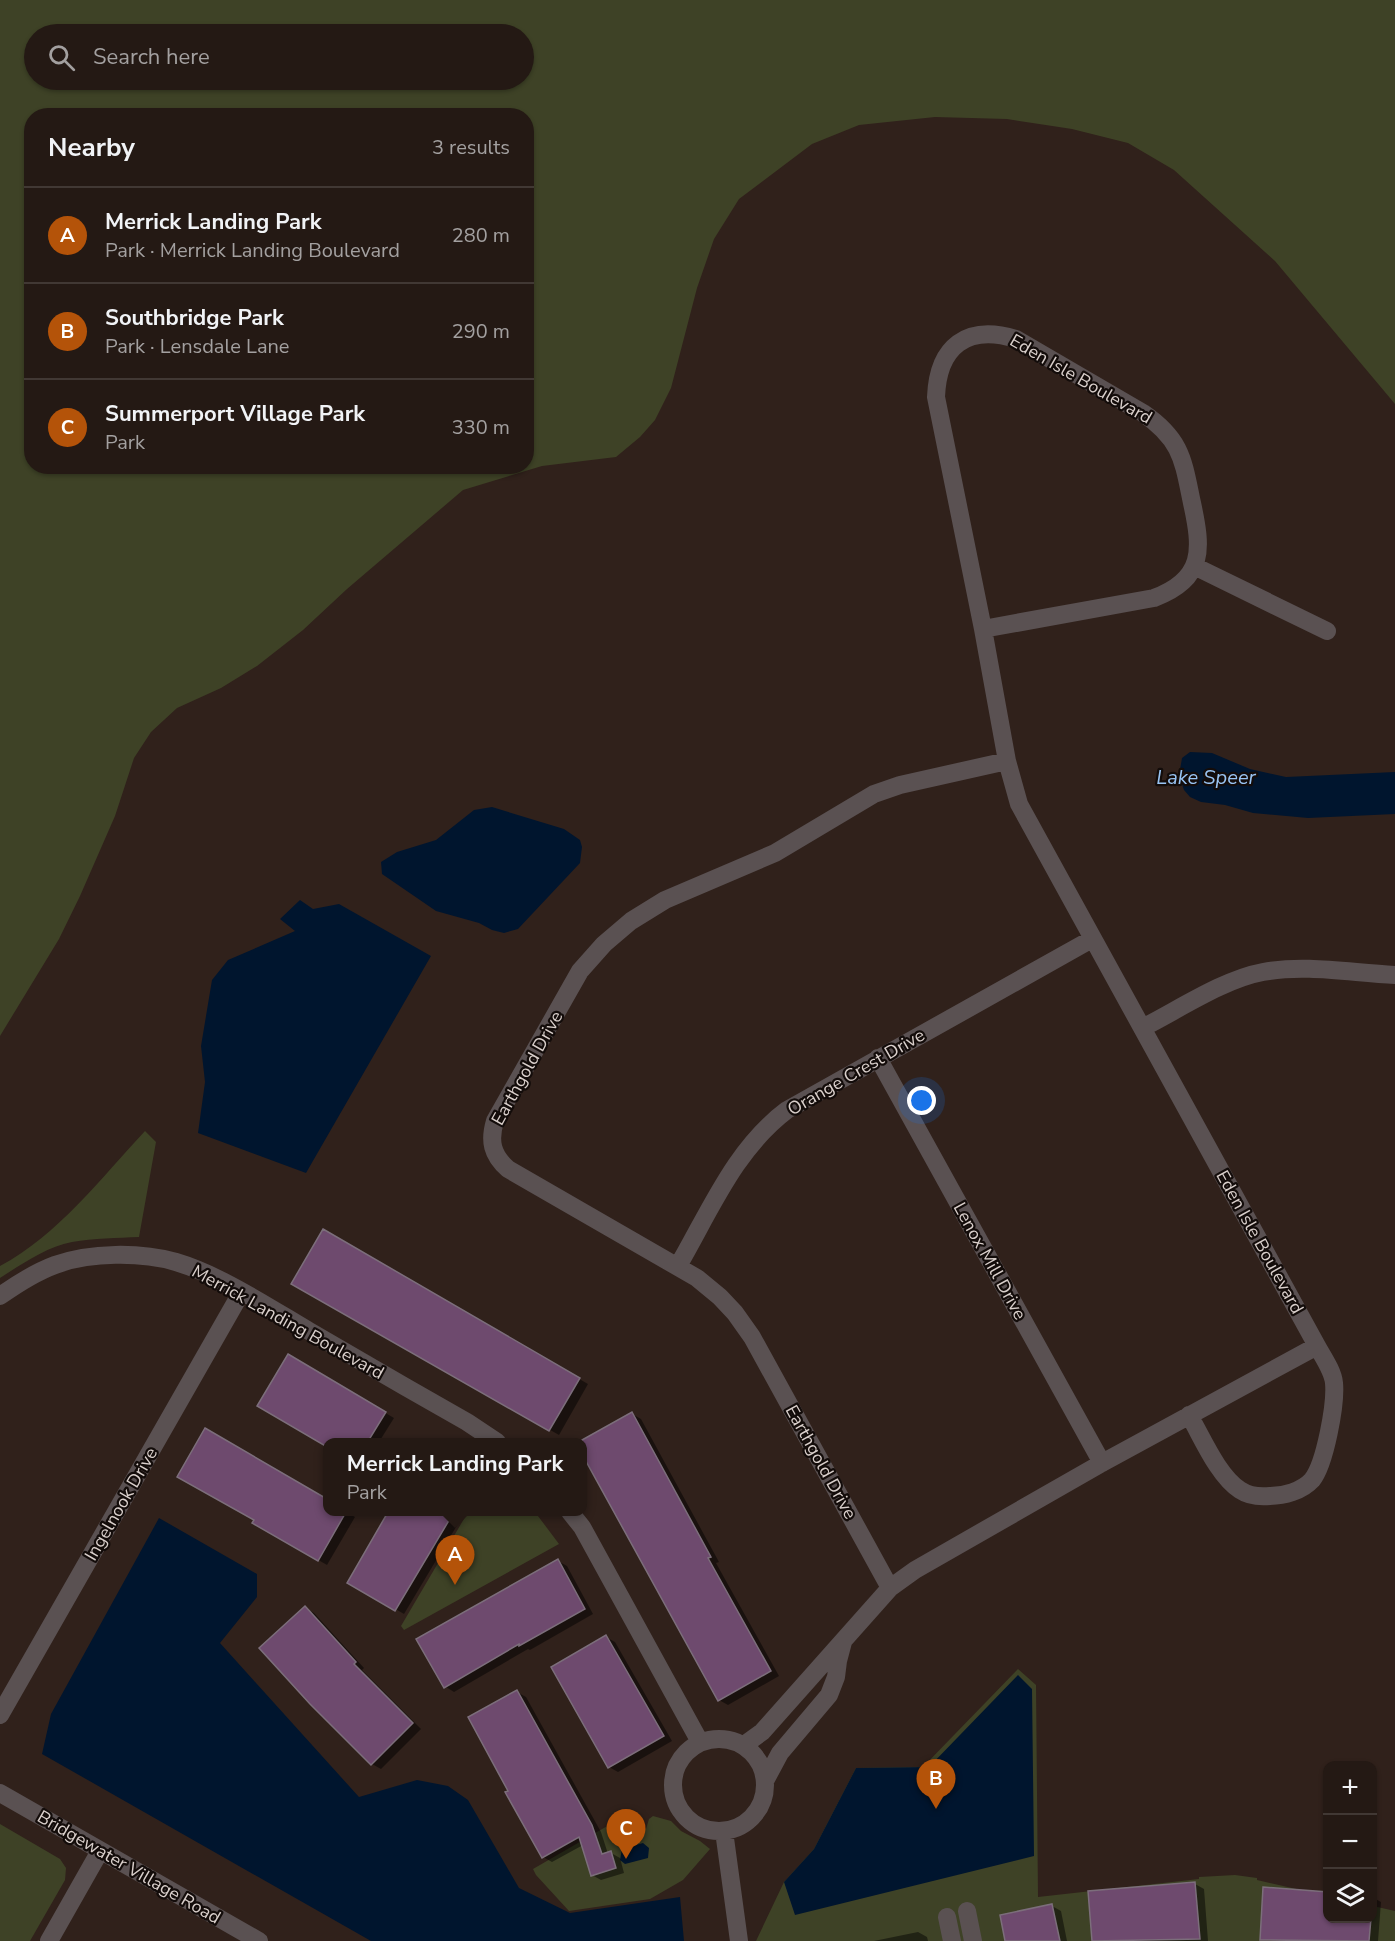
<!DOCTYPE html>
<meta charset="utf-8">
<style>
:root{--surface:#241914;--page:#302622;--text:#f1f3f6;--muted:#a3a0a0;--line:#413834;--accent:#b45309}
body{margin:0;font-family:"Nunito Sans",sans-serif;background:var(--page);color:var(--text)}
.controls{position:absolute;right:18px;bottom:18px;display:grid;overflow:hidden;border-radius:12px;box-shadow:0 2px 4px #0004}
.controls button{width:54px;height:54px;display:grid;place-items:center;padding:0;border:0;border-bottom:2px solid var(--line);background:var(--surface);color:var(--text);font:30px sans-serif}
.you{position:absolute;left:922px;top:1101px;width:21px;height:21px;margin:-15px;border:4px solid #fff;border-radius:50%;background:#1a73e8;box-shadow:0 0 0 9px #1a73e833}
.badge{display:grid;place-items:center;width:39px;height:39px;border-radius:50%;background:var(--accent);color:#fff;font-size:20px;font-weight:700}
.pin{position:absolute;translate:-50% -50px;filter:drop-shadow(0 2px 3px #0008)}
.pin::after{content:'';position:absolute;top:32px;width:21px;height:18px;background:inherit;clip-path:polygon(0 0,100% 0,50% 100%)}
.popup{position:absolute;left:323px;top:1438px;width:264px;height:78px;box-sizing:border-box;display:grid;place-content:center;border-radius:12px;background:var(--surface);filter:drop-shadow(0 2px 4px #0005);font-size:20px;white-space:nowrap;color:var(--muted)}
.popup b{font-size:22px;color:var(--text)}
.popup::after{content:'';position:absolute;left:50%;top:100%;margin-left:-12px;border:12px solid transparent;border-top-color:var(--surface)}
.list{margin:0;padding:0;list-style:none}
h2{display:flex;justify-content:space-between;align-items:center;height:78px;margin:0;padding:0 24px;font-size:26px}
h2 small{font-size:20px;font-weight:400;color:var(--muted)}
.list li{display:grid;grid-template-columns:39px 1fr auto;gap:18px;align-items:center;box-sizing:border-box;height:96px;padding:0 24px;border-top:2px solid var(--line)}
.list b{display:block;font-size:22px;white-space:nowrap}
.list p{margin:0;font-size:20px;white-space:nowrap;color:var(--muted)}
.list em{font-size:20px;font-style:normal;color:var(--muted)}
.icon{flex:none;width:33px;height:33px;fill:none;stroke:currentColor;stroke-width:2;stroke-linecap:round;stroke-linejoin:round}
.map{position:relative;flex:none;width:1395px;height:1941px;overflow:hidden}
.search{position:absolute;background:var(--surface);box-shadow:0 2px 4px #0004;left:24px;top:24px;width:510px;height:66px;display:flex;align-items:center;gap:15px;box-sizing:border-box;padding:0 21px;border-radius:33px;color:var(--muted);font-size:22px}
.panel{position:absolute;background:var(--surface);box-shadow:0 2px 4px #0004;left:24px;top:108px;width:510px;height:366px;border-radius:24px}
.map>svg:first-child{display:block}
.green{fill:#3e4226;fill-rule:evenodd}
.water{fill:#00152e}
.shadow{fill:#0007}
.building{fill:#6e4a6e;stroke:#7c6e7b;stroke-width:1.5}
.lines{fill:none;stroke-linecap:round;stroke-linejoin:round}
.minor{stroke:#5a5152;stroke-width:18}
.labels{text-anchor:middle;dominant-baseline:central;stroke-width:4.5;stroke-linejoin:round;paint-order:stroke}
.street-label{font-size:18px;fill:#d9cfcb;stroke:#130c0a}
.water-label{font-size:20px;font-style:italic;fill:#99c4f3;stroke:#130c0a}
</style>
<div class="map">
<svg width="1395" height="1941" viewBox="0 0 1395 1941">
<rect width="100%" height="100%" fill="#30211b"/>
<path class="green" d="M0 0H1395V404L1275 261 1174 170 1128 143 1072 129 1007 119 935 117 859 125 812 144 739 199 714 239 697 288 671 388 655 420 640 437 616 457 542 466 463 490 347 589 303 630 257 666 221 688 177 708 151 732 134 758 115 816 80 896 59 939 0 1036ZM34 34H524V80H34ZM32 116H526V466H32Z
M145 1131 156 1142 139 1237C117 1238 94 1238 72 1242 46 1247 22 1264 0 1278V1266C58 1235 101 1178 145 1131Z
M468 1512H535L559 1544 404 1630 401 1626Z
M1018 1669 1036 1685 1038 1897 1199 1879V1877L1235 1875 1257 1878V1880L1327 1896 1328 1918H1372L1373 1906 1395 1911V1941H756L784 1882 814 1849 856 1768 923 1767Z
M653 1816 671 1821 681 1831 700 1841 710 1849 683 1880 650 1899 569 1911 536 1875 533 1869 616 1821 646 1829 649 1819Z
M0 1824 60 1859 66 1868 65 1880 30 1941H0Z"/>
<path class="water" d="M1190 752 1212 753 1250 769 1286 777 1395 772V814L1308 818 1253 813 1225 805 1201 802 1190 797 1184 790 1179 776 1182 758Z
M492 807 564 829 580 840 582 847 580 863 518 929 504 933 492 930 479 923 436 911 382 874 381 862 397 852 436 840 474 810Z
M300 900 313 909 339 904 431 956 306 1173 198 1133 205 1082 201 1046 212 980 228 960 295 931 280 919Z
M159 1518 257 1574V1597L220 1643 359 1797 417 1780 448 1786 468 1800 519 1888 570 1913 680 1897 684 1941H371L42 1754 51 1714Z
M1018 1675 1032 1689 1034 1856 795 1915 784 1882 814 1849 856 1768 929 1767Z
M643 1843 649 1848 648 1858 625 1864 620 1860 622 1849Z"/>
<path class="shadow" d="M323 1231 588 1384 559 1435 293 1284Z
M288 1356 394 1418 379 1442H328V1446L259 1405Z
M632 1414 641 1419 719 1562 716 1563 779 1676 728 1705 719 1700 582 1442H581Z
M206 1430 328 1501V1512H346L355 1517 327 1565 254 1523 256 1520Z
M390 1512H465L404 1614 349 1582Z
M558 1561 567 1566 593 1614 530 1650 528 1649 454 1692 446 1687 418 1639Z
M305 1608 314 1613 364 1668 362 1670 421 1729 381 1769 372 1764Z
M606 1637 615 1642 672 1741 618 1772 609 1767Z
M517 1692 526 1697 601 1832 608 1854 611 1853 620 1858 624 1873 601 1880 592 1875 583 1845 552 1862 543 1857 510 1791Z
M1195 1884 1204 1889 1208 1941H1094L1090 1892Z
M1372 1897 1381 1902 1378 1941 1261 1940 1328 1918H1372Z
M1052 1906 1061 1911 1067 1941H1006Z
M918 1932 927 1937 928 1941H874Z"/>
<path class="building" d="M323 1229 580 1378 549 1431 291 1284Z
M288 1354 386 1412 367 1443H327V1447L257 1406Z
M632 1412 711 1557 708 1558 771 1671 718 1701 582 1454V1440Z
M205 1428 327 1499V1512H346L318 1561 252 1523 254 1520 177 1477Z
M388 1512H454L395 1611 347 1583Z
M558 1559 585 1609 519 1646V1644L444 1688 416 1639Z
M305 1606 356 1662 354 1664 413 1723 371 1765 310 1704 259 1648Z
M606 1635 664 1736 608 1768 551 1667Z
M517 1690 592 1825 602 1854 611 1851 616 1868 591 1876 579 1837 542 1858 505 1792 508 1791 468 1717Z
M1195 1882 1200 1939 1092 1941 1088 1891Z
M1263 1887 1328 1892V1918H1371L1369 1941 1260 1940Z
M1052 1904 1060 1941H1005L1000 1915Z"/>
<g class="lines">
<path class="minor" d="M1194 566 1327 631
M983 629 1154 598C1205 579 1202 549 1192 503 1183 460 1182 440 1143 413L1016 339C967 324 938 346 936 397L983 629 1007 761 1019 804 1317 1346C1323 1357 1333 1371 1334 1383 1336 1404 1325 1464 1312 1480 1302 1491 1284 1496 1270 1496 1260 1497 1249 1496 1240 1490 1218 1476 1202 1437 1189 1415
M1142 1028C1178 1010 1224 979 1263 972 1306 964 1351 973 1395 975
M878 1058 1102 1463
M678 1266C710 1211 735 1149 787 1110L1092 939
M0 1296C17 1284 36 1272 55 1265 90 1252 141 1252 176 1262 220 1275 270 1308 309 1331 362 1362 414 1392 467 1422L497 1442
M570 1512 582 1527 700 1742
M890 1588 752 1337 735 1313 720 1297 697 1278 508 1169C492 1155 489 1141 495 1121L580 971 604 944 631 921 665 900 775 853 874 794 900 785 1007 761
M0 1715 241 1293
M673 1785a46 46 0 1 1 92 0a46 46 0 1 1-92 0Z
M744 1745 762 1732 890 1588 915 1570 1102 1463 1317 1346
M765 1781 780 1753 829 1695 836 1677 838 1661 843 1642
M0 1793 259 1941
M724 1831 739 1941
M967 1911 973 1941
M947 1917 952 1941
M49 1941 100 1851"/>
</g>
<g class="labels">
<g class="street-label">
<text transform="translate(1081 379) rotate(30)">Eden Isle Boulevard</text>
<text transform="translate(527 1068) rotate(-61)">Earthgold Drive</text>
<text transform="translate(856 1072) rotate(-30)">Orange Crest Drive</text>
<text transform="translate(1260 1242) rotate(61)">Eden Isle Boulevard</text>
<text transform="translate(990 1261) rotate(61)">Lenox Mill Drive</text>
<text transform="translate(288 1322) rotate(29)">Merrick Landing Boulevard</text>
<text transform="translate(821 1462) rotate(61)">Earthgold Drive</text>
<text transform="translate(121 1504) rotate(-60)">Ingelnook Drive</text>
<text transform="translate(129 1867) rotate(30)">Bridgewater Village Road</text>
</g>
<g class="water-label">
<text x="1206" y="777">Lake Speer</text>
</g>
</g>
</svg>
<div class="controls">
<button>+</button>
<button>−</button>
<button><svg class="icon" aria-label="layers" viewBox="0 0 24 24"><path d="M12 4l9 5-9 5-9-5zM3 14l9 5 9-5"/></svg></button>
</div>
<div class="you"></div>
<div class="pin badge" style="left:455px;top:1585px">A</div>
<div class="popup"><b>Merrick Landing Park</b>Park</div>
<div class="pin badge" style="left:936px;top:1809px">B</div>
<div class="pin badge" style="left:626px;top:1859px">C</div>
<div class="search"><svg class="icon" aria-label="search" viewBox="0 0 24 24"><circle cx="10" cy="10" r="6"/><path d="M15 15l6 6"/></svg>Search here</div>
<section class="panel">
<h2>Nearby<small>3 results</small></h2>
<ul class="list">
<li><span class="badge">A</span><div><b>Merrick Landing Park</b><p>Park · Merrick Landing Boulevard</p></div><em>280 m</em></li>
<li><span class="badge">B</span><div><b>Southbridge Park</b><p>Park · Lensdale Lane</p></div><em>290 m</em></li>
<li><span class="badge">C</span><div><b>Summerport Village Park</b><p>Park</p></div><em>330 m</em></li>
</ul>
</section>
</div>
